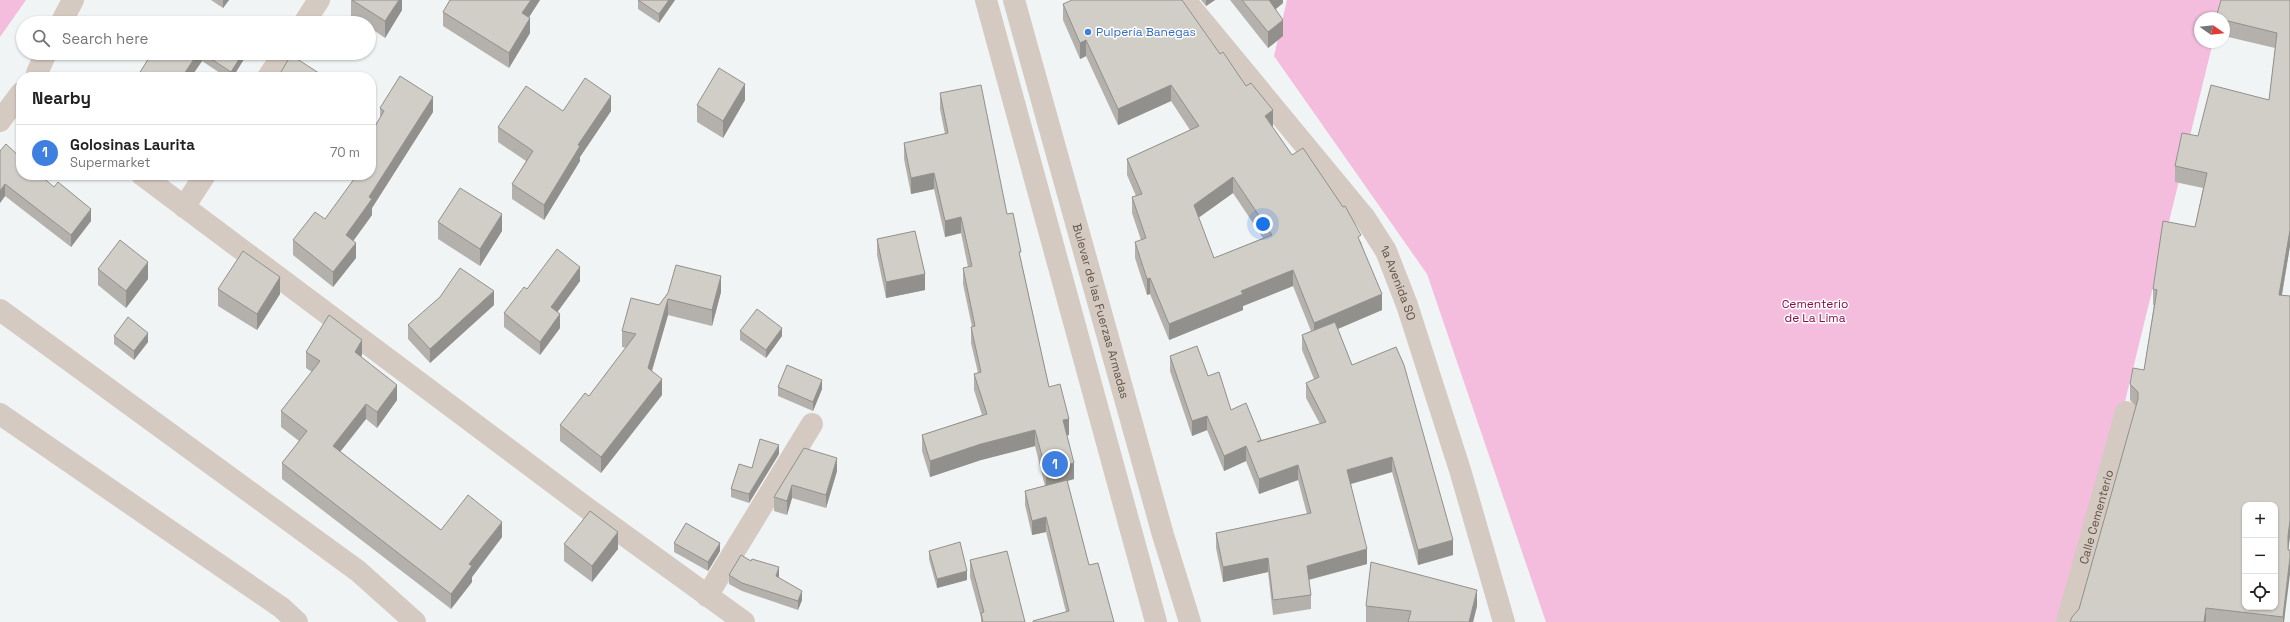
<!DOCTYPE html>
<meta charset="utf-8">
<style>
:root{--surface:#fff;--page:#f6f6f6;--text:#222;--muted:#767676;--line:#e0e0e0;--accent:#111827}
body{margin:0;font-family:"Space Grotesk",sans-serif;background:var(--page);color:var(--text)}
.controls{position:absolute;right:12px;bottom:12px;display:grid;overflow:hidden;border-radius:8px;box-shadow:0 1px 3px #0004}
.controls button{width:36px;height:36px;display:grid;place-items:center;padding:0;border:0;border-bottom:1px solid var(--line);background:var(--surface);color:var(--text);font:20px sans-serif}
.compass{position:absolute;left:2194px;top:12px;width:36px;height:36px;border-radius:50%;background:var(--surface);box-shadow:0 1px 3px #0004;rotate:104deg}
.you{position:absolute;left:1263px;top:224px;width:14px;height:14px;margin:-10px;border:3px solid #fff;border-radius:50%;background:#1a73e8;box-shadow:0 0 0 6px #1a73e833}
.badge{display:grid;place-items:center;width:26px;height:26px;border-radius:50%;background:var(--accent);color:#fff;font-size:13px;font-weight:700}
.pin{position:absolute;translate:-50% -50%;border:2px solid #fff;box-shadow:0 1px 4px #0006}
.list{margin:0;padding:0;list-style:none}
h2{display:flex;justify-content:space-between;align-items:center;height:52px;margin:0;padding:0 16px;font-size:17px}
h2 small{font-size:13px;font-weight:400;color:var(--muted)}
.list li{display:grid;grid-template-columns:26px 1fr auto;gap:12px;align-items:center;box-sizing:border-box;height:56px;padding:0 16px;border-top:1px solid var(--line)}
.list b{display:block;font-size:15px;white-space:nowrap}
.list p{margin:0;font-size:13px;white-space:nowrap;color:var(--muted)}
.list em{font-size:13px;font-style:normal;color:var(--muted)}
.icon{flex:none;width:22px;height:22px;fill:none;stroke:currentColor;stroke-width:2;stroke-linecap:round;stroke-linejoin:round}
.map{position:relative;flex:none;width:2290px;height:622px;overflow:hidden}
.search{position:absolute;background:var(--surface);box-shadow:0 1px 3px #0004;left:16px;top:16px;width:360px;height:44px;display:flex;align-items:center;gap:10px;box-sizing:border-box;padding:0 14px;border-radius:22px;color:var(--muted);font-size:15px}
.panel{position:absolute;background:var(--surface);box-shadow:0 1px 3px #0004;left:16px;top:72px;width:360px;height:108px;border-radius:16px}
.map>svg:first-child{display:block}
.green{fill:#f4bdde}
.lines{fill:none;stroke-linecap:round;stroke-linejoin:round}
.minor{stroke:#d4cac1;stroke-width:22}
.wall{fill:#b4b1ac;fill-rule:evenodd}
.shaded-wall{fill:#92908c}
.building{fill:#d1cec8;stroke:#92908c;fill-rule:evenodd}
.shop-dot{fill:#3f7fe0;stroke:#fff;stroke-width:1.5}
.labels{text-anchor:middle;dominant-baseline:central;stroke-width:3;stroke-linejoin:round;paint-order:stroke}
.shop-label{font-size:12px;fill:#366cbe;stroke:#fff;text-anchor:start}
.street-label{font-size:12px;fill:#615347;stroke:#fff}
.park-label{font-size:12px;fill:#8b0e4c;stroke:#fff}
</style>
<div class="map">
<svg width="2290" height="622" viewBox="0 0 2290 622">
<rect width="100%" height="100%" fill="#f1f4f4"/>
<path class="green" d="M0 0H26L0 37Z
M1287 0H2223L2219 18H2200V42H2213L2071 622H1546L1427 274 1274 56Z"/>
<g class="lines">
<g class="minor">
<path d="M986 0 1156 622"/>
<path id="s1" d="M1014 0 1163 535 1190 622"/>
<path id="s2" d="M1185 0 1365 218 1386 251 1407 305 1460 470 1504 622"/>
<path d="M61 23 73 0"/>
<path d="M304 23 319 0"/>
<path d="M37 77V73L46 53"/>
<path d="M268 77 284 53"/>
<path d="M0 121 21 93"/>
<path d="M142 175 584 506 744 622"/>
<path d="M184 207 205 175"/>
<path d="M0 310 358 571 415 622"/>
<path d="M0 414 282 608 297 622"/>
<path d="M707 596 812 424"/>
<path id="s3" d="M2067 622 2126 412"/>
</g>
</g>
<path class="wall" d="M211 0H229L223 8Z
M351 0H402V10L385 38 369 27V23H362L351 16Z
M450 0H540L529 17 530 33 509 68 443 26V12Z
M638 0H675L659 23 638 9Z
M1201 0H1215L1206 6Z
M1230 0H1283V3L1276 9 1283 36 1268 48Z
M2290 0V246L2282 295 2290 296V536L2288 550 2284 622H2070L2079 609 2136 407 2130 400V384L2144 370 2154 305H2153V289L2195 227 2203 188 2175 182V166L2198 136 2269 100 2275 48 2224 36V18Z
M1063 4 1220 54 1273 126 1272 127 1292 155 1361 242 1382 310 1338 329 1352 365 1453 555 1418 565 1392 472 1351 484 1367 564 1309 580 1311 595V609L1273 615 1268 572 1223 582 1216 548V533L1307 514 1298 480 1259 494 1246 461 1224 471 1207 430 1192 436 1170 371V356L1208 376 1231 410 1261 440 1320 424 1306 398V383L1314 379 1302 350V335L1311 331 1293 286 1243 306V310L1169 340 1150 294 1147 295 1135 258V242L1141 240 1132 213V197L1136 196 1127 175V159L1190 130 1171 101 1118 125 1086 56 1080 59 1063 20ZM1233 193 1263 238 1214 258 1198 218Z
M152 53H244V59L233 77H226L202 61 191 77H137Z
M940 93 1007 214 1021 260 1049 387 1069 435H1067L1074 479 1067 481 1089 565 1114 622H1033V621L1066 612 1046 532 1032 535 1025 505V491L1045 486 1035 446 981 460 930 477 922 451V435L982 415 974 390V374L978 373 971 343V327H972L963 284V268L968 267 961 233 945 237 934 189 911 194 904 159V143L945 134 940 109Z
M745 100 723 138 697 122V105Z
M380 108 433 112 372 208V215L353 241 356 258 333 287 293 255V240L325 219 371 175 380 118Z
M563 111H611L580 157V161L544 220 512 199V184L526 161 498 142V127Z
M0 151 91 221 71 247 5 196 0 203Z
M438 222 502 231 480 266 438 239Z
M877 239 925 290 886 298 877 255Z
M98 269 148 279 126 308 98 285Z
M580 281 557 312 560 328 540 355 504 327V313L527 289Z
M218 289 280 294 257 330 218 306Z
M721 292 712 326 668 315 652 371 662 395 601 473 560 441V425L589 396 626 348 622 347V331L659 305 668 293Z
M494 305 430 363 408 339V325Z
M740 331 782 336 766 358 740 340Z
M114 336 148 342 134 360 114 344Z
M306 352 362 355 361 357 397 400 377 428 366 419 340 451 441 530 502 537 472 577V582L451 609 282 479V463L299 441 281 427V411L312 372 306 368Z
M778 387 822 389 813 411 778 396Z
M804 448 837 471 826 508 792 498 787 515 774 511V497Z
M779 454 749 503 731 497V489L752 468Z
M674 543 720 551 708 571 674 552Z
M564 544 618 549 592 582 564 561Z
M929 551 967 580 937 588 929 559Z
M970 560 1025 622H981V618L970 577Z
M751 561 779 576V578L802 600 798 610 742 591 729 584V575Z
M1366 606H1477L1473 622H1366Z"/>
<path class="shaded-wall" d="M223 0H229L223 8Z
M399 0H402V10L385 38V21Z
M531 0H540L522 28V13Z
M669 0H675L659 23V14Z
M1206 0H1215L1206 6Z
M1268 0H1283V3L1268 15Z
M530 18V33L509 68V53Z
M1283 20V36L1268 48V32Z
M1086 40V56L1080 59V43Z
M198 53H202V61L191 77H182Z
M243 53H244V59L233 77H231V72Z
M745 84V100L723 138V121Z
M1171 85V101L1118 125V109Z
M611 96V111L580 157V161L544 220V205L578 145Z
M433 97V112L372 208V215L346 251V235L369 197Z
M1273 110V126L1265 132V116Z
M934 173V189L911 194V178Z
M1233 177V193L1194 221V205Z
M5 184V196L0 203V191Z
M91 209V221L71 247V235Z
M502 214V231L480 266V249Z
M961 217V233L945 237V221Z
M2290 230V246L2279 311V295Z
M356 243V258L333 287V272Z
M148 262V279L126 308V291Z
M580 267V281L551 321V307Z
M1293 270V286L1243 306V310L1169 340V324L1241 291Z
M925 274V290L886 298V282Z
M721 276V292L712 326V310Z
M280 277V294L257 330V314Z
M1150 278V294L1147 295V279Z
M494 291V305L430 363V349Z
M1382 294V310L1314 339V323Z
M668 299V315L648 384V368Z
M560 314V328L540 355V342Z
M782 328V336L766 358V350Z
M148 333V342L134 360V351Z
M362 340V355L355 367V352Z
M662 379V395L601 473V457Z
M822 380V389L813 411V402Z
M397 385V400L377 428V412Z
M366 404V419L333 461V446Z
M1207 416V430L1192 436V421Z
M1069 419V435L1063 436V420Z
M1035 430V446L981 460 930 477V461L981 444Z
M779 445V454L749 503V494Z
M1246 446V461L1224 471V456Z
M1392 457V472L1347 485V470Z
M837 458V471L826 508V495Z
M1074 463V479L1046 487V471Z
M1298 465V480L1259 494V479Z
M792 485V498L787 515V501Z
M1046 517V532L1032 535V521Z
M2290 520V536L2288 552V536Z
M502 522V537L472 577V582L451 609V594L469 564Z
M618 532V549L592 582V566Z
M1453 540V555L1418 565V550Z
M720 543V551L708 571V562Z
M1367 549V564L1307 580V566Z
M2290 557V574L2284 622H2283V617Z
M1268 558V572L1223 582V567Z
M779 567V576L776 585V576Z
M967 571V580L937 588V579Z
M1477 590V606L1473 622H1469Z
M802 591V600L798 610V601Z
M2206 608V622H2204Z"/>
<path class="building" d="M352 0H399L385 21Z
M450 0H531L522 13 530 18 509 53 443 12Z
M638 0H669L659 14Z
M1072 0H1182L1220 54 1223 52 1246 86 1251 83 1273 110 1265 116 1292 155 1303 148 1343 207 1345 206 1361 235 1358 237 1382 294 1314 323 1293 270 1241 291 1243 294 1169 324 1150 278 1147 279 1135 242 1146 238 1132 197 1142 194 1127 159 1199 126 1171 85 1118 109 1086 40 1080 43 1063 4ZM1233 177 1272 235 1214 258 1194 205Z
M1242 0H1269L1283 20 1268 32Z
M2221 0H2290V230L2279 295 2290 296V520L2288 536V550H2290V557L2283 617 2206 608 2204 622H2070L2072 617 2079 609 2138 399V392L2130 384 2133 368 2144 370 2157 290 2153 289 2163 221 2195 227 2207 173 2175 166 2182 133 2198 136 2211 85 2269 100 2277 33 2224 20V18H2216ZM2245 505H2275V607H2245Z
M152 53H198L182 77H177L174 76 173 77H137Z
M202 53H243L231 72Z
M291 55 325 77H278Z
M719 68 745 84 723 121 697 105Z
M400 76 433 97 369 197 372 199 346 235 356 243 333 272 293 240 315 212 325 219 357 175H371V133L384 111 380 108Z
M585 78 611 96 578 145 580 146 544 205 512 184 533 151 498 127 526 86 563 111Z
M981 85 1007 214 1013 213 1021 252H1019L1049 387 1060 384 1069 419 1063 420 1074 463 1046 471 1035 430 981 444 930 461 922 435 987 414 974 374 981 372 971 327 975 326 963 268 972 266 961 217 945 221 934 173 911 178 904 143 948 133 940 93Z
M6 144 21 158V175H40L54 187 58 182 91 209 71 235 5 184 0 191V151Z
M460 188 502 214 480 249 438 222Z
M915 231 925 274 886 282 877 239Z
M120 240 148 262 126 291 98 269Z
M557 249 580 267 551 307 560 314 540 342 504 313 524 287 527 289Z
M243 251 280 277 257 314 218 289Z
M676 265 721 276 712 310 668 299 648 368 662 379 601 457 560 425 585 393 589 396 636 334 622 331 631 298 659 305 668 293Z
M460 268 494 291 430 349 408 325 440 297Z
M757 309 782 328 766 350 740 331Z
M329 315 362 340 355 352 397 385 377 412 366 404 333 446 441 530 468 495 502 522 469 564 472 566 451 594 282 463 307 431 281 411 320 361 306 352Z
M128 317 148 333 134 351 114 336Z
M1335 322 1352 365 1396 347 1404 365 1453 540 1418 550 1392 457 1347 470 1367 549 1307 566 1311 595 1273 600 1268 558 1223 567 1216 533 1311 513 1298 465 1259 479 1246 446 1224 456 1207 416 1192 421 1170 356 1197 346 1208 376 1219 372 1231 410 1246 403 1261 440 1257 442 1326 422 1306 383 1319 377 1302 335Z
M787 365 822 380 813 402 778 387Z
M760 439 779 445 749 494 731 489 739 464 752 468Z
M804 448 837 458 826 495 792 485 787 501 774 497Z
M1067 480 1089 565 1098 563 1114 622H1033V621L1069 611 1046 517 1032 521 1025 491Z
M590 511 618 532 592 566 564 544Z
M686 523 720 543 708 562 674 543Z
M960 542 967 571 937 579 929 551Z
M1007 551 1025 622H983L981 613 984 612 970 560Z
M741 555 751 561 752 559 779 567 776 576 802 591 798 601 742 583 729 575Z
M1371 562 1477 590 1469 622H1408L1411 611 1366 606Z"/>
<circle class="shop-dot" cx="1088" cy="32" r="4"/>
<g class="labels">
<g class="shop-label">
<text x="1096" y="32">Pulpería Banegas</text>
</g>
<g class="street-label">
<text stroke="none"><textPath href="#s2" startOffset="356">1a Avenida SO</textPath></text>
<text stroke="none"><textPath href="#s1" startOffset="323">Bulevar de las Fuerzas Armadas</textPath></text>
<text stroke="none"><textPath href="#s3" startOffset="109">Calle Cementerio</textPath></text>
</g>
<g class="park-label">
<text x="1815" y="304">Cementerio<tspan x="1815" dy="14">de La Lima</tspan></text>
</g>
</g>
</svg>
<div class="controls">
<button>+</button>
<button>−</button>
<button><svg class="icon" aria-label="locate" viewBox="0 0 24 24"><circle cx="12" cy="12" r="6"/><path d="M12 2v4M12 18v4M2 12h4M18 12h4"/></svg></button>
</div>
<svg class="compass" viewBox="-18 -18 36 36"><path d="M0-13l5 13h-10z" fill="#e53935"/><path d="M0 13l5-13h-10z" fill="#767676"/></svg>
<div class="you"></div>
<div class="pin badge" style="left:1055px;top:464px;background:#3f7fe0">1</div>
<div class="search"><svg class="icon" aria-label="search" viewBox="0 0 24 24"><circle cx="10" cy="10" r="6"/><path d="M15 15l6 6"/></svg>Search here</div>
<section class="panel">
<h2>Nearby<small></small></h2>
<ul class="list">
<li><span class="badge" style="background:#3f7fe0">1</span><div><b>Golosinas Laurita</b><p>Supermarket</p></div><em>70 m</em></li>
</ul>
</section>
</div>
